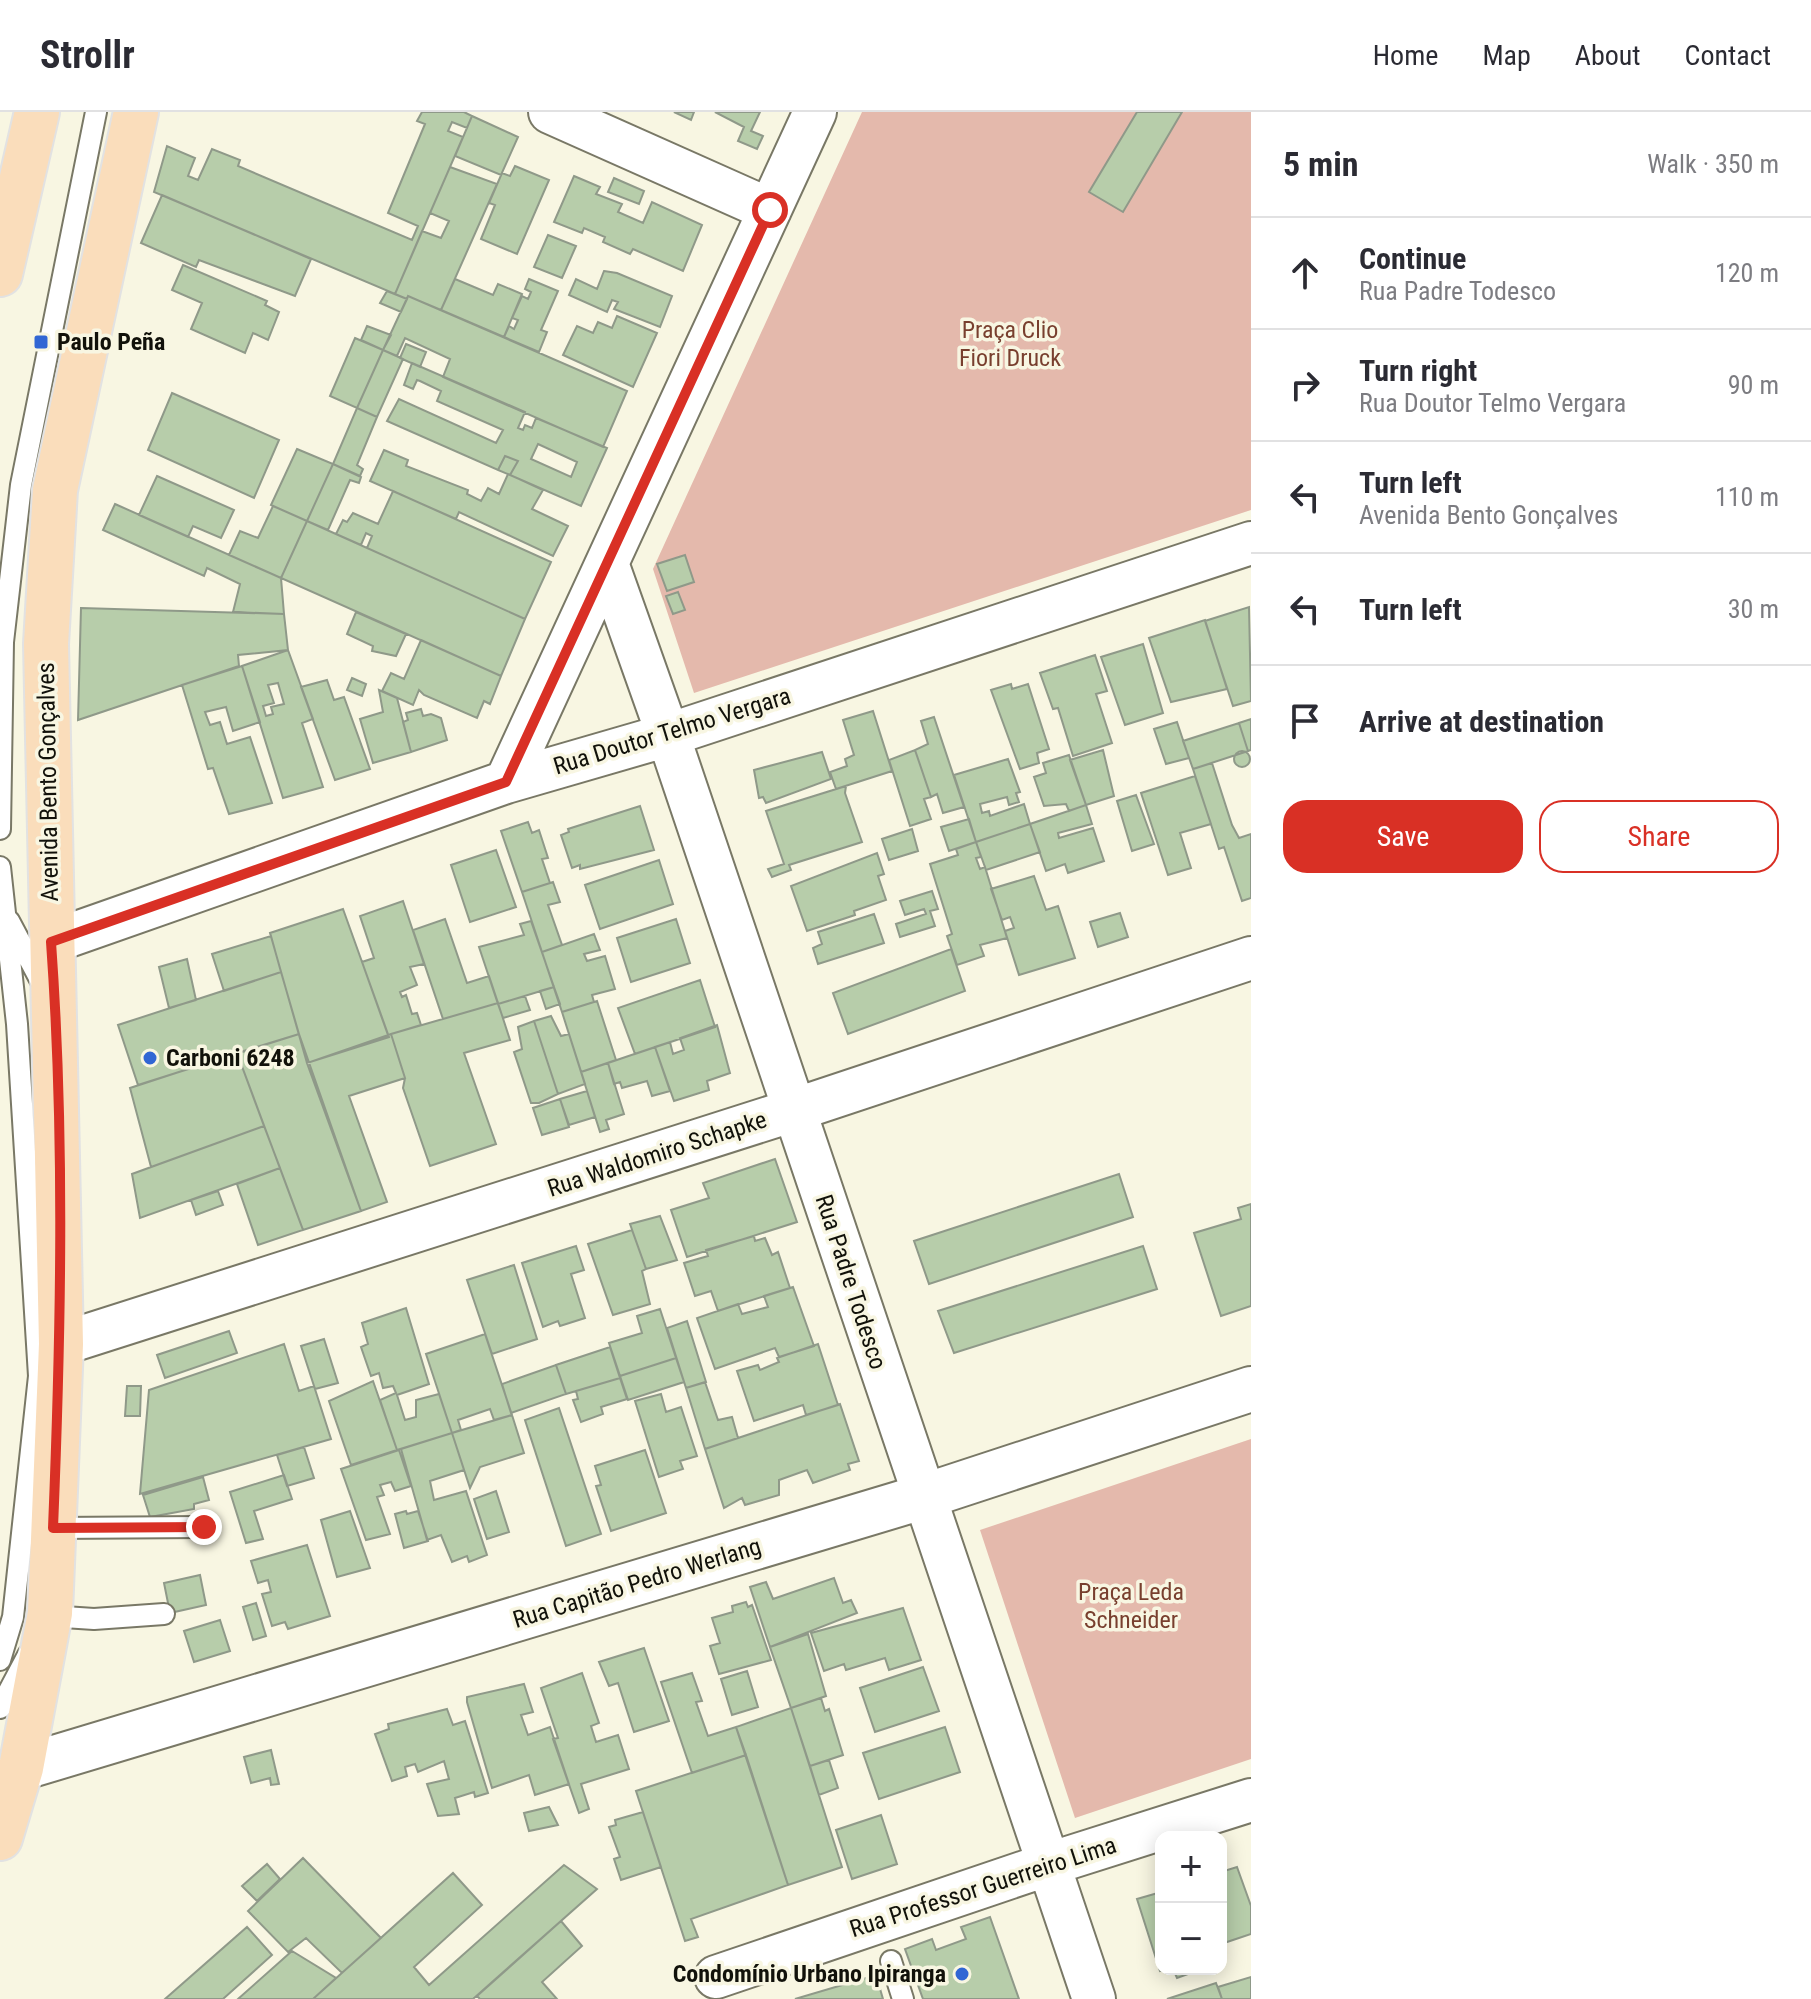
<!DOCTYPE html>
<meta charset="utf-8">
<style>
:root{--surface:#fff;--page:#f7f7f7;--text:#2b2b33;--muted:#7c7c81;--line:#e1e1e2;--accent:#d93025}
body{margin:0;font-family:"Roboto Condensed",sans-serif;background:var(--page);color:var(--text)}
.controls{position:absolute;right:24px;bottom:24px;display:grid;overflow:hidden;border-radius:16px;box-shadow:0 4px 20px #0003}
.controls button{width:72px;height:72px;display:grid;place-items:center;padding:0;border:0;border-bottom:2px solid var(--line);background:var(--surface);color:var(--text);font:40px sans-serif}
.stop{position:absolute;width:24px;height:24px;margin:-18px;border:6px solid #d93025;border-radius:50%;background:#fff}
.stop.end{background:#d93025;border-color:#fff;box-shadow:0 2px 8px #0008}
.list{margin:0;padding:0;list-style:none}
h2{display:flex;justify-content:space-between;align-items:center;height:104px;margin:0;padding:0 32px;font-size:34px}
h2 small{font-size:26px;font-weight:400;color:var(--muted)}
.list li{display:grid;grid-template-columns:52px 1fr auto;gap:24px;align-items:center;box-sizing:border-box;height:112px;padding:0 32px;border-top:2px solid var(--line)}
.list b{display:block;font-size:30px;white-space:nowrap}
.list p{margin:0;font-size:26px;white-space:nowrap;color:var(--muted)}
.list em{font-size:26px;font-style:normal;color:var(--muted)}
.actions{display:flex;gap:16px;padding:24px 32px}
.actions a{flex:1;padding:18px 0;border:2px solid var(--accent);border-radius:24px;text-align:center;font-size:28px;color:var(--accent)}
.actions .main{background:var(--accent);color:#fff}
.icon{flex:none;width:44px;height:44px;fill:none;stroke:currentColor;stroke-width:2;stroke-linecap:round;stroke-linejoin:round}
.map{position:relative;flex:none;width:1251px;height:1887px;overflow:hidden}
header{display:flex;align-items:center;gap:48px;box-sizing:border-box;height:112px;padding:0 40px;background:var(--surface);border-bottom:2px solid var(--line)}
header strong{font-size:38px}
nav{display:flex;gap:44px;margin-inline-start:auto;font-size:28px}
main{display:flex}
aside{flex:1;background:var(--surface)}
.map>svg:first-child{display:block}
.green{fill:#e4b9ac}
.building{fill:#b7cdaa;stroke:#8f9989;stroke-width:2;fill-rule:evenodd}
.lines{fill:none;stroke-linecap:round;stroke-linejoin:round}
.service-casing{stroke:#797866;stroke-width:24}
.minor-casing{stroke:#797866;stroke-width:46}
.tertiary-casing{stroke:#797866;stroke-width:48}
.primary-casing{stroke:#e2e2e2;stroke-width:48}
.service{stroke:#fff;stroke-width:20}
.minor{stroke:#fff;stroke-width:42}
.tertiary{stroke:#fff;stroke-width:44}
.primary{stroke:#faddbb;stroke-width:44}
.route{stroke:#d93025;stroke-width:10}
.poi-dot{fill:#3166d4;stroke:#f8f6e2;stroke-width:3}
.labels{text-anchor:middle;dominant-baseline:central;stroke-width:7;stroke-linejoin:round;paint-order:stroke}
.park-label{font-size:24px;fill:#783f2e;stroke:#f8f6e2}
.poi-label{font-size:24px;font-weight:bold;fill:#11110a;stroke:#f8f6e2;text-anchor:start}
.street-label{font-size:24px;fill:#11110a;stroke:#f8f6e2}
</style>
<header>
<strong>Strollr</strong>
<nav><a>Home</a><a>Map</a><a>About</a><a>Contact</a></nav>
</header>
<main>
<div class="map">
<svg width="1251" height="1887" viewBox="0 0 1251 1887">
<rect width="100%" height="100%" fill="#f8f6e2"/>
<path class="green" d="M862 0H1251V398L694 581 653 457Z
M1251 1327V1647L1075 1706 980 1418Z"/>
<path class="building" d="M422 0H464L472 4 467 16 452 10 448 19 463 25 395 182 154 80 167 34 195 46 188 64 198 68 212 37 240 48 238 54 412 128 418 114 388 101 425 12 417 9Z
M674 0H694L691 8Z
M715 0H760L751 19 763 24 757 37 738 29 744 15Z
M1137 0H1182L1123 100 1089 80Z
M472 4 518 25 501 63 455 44Z
M515 54 549 68 517 142 481 127 495 93 489 91 502 61 510 64Z
M450 55 497 72 441 198 408 184 407 187 395 182 422 119 441 126 449 109 430 101Z
M574 64 600 75 596 82 622 92 618 100 643 111 652 90 702 113 683 159 633 137 630 142 603 130 605 125 584 116 582 121 554 110Z
M614 66 644 79 639 92 608 80Z
M162 83 311 147 295 184 199 148 196 155 141 131Z
M548 123 576 134 562 166 534 155Z
M183 153 267 189 265 193 279 200 268 228 253 221 245 241 191 217 202 191 172 178Z
M604 159 617 161 672 184 660 215 614 197 618 190 612 188 607 200 569 183 576 167 597 177Z
M455 167 493 183 498 172 522 182 504 225 441 198Z
M529 167 558 179 541 218 547 220 539 240 504 225 509 214 514 217 518 208 512 206 522 184 528 187 531 180 525 177Z
M387 179 407 187 401 200 380 191Z
M408 184 627 279 603 335 443 265 450 247 405 226 397 244 383 238Z
M617 204 657 221 633 275 563 243 577 214 593 221 598 210 612 216Z
M367 214 391 223 383 238 361 228Z
M355 226 383 238 357 296 330 284Z
M406 232 426 240 420 255 400 246Z
M383 238 403 247 377 305 357 296Z
M412 251 525 300 518 316 523 318 525 313 532 316 536 306 607 336 581 394 510 363 518 349 505 344 498 358 387 309 399 287 496 331 503 318 437 289 441 279 420 269 417 268 413 277 404 273ZM538 332 577 350 571 365 531 347Z
M172 281 279 328 254 386 148 338Z
M357 296 377 305 357 353 363 357 360 364 333 352Z
M297 337 333 352 307 409 271 393Z
M384 338 408 348 406 354 468 378 467 382 481 389 488 376 499 382 508 362 543 378 532 397 568 414 553 444 459 400 456 407 370 369Z
M505 344 518 349 510 363 498 358Z
M333 352 361 365 359 371 350 368 328 418 307 409Z
M157 364 234 398 221 426 193 414 188 425 139 403Z
M393 379 551 450 525 507 367 436 372 424 366 421 361 433 336 422 343 408 347 410 353 401 378 412Z
M115 392 281 466 284 502 233 500 240 472 207 456 204 464 103 418Z
M273 394 307 409 281 466 229 443 240 419 258 426Z
M307 409 525 507 501 564 281 466Z
M685 443 694 470 667 479 657 452Z
M678 480 685 498 673 502 666 484Z
M1249 495 1251 589 1233 594 1205 509Z
M81 496 284 502 288 538 238 543 239 554 78 608Z
M356 500 406 522 396 544 372 539 373 534 347 522Z
M1205 508 1227 577 1171 590 1149 526Z
M421 528 501 564 490 592 484 589 477 606 424 583 419 578 413 593 382 579 391 561 404 567Z
M1143 532 1163 601 1125 613 1101 545Z
M288 538 313 607 302 611 323 675 283 686 242 554ZM278 571 284 592 271 595 273 602 266 604 263 594 274 591 268 573Z
M1095 543 1107 579 1096 582 1112 631 1073 644 1058 596 1053 597 1040 561Z
M242 554 260 610 233 619 226 595 205 600 210 613 220 610 227 632 250 625 272 691 229 702 213 656 208 657 182 573Z
M352 566 366 572 362 584 347 578Z
M327 568 334 588 344 585 370 657 335 668 301 575Z
M1011 572 1012 577 1028 572 1049 637 1037 641 1039 651 1020 657 991 578Z
M379 578 397 586 411 640 373 651 360 607 383 600Z
M421 597 423 604 431 602 441 606 447 628 411 640 403 610 408 608 406 601Z
M873 599 892 659 836 677 830 660 847 654 845 647 854 643 843 608Z
M934 605 964 695 943 701 937 682 931 685 915 638 928 632 921 609Z
M1251 607V638L1248 639 1239 611Z
M1177 610 1189 646 1166 652 1154 617Z
M1239 611 1248 639 1193 657 1183 629Z
M915 638 931 685 924 687 931 707 910 714 889 648Z
M1103 638 1114 684 1086 693 1070 648Z
M1234 647a8 8 0 1 1 16 0a8 8 0 1 1-16 0Z
M822 640 831 667 766 691 763 685 759 686 754 658Z
M1069 643 1086 693 1069 699 1066 692 1044 694 1034 665 1046 661 1043 651Z
M1008 647 1020 680 1016 681 1019 690 1009 693 1007 685 980 692 982 701 989 699 990 704 1024 692 1030 712 976 730 954 663Z
M1212 651 1232 713 1239 726 1251 722V786L1242 789 1224 735 1219 737 1193 657Z
M1195 664 1211 712 1180 721 1191 756 1168 763 1141 681Z
M846 674 845 681 862 730 789 753 791 758 772 765 768 757 784 752 766 699Z
M1136 683 1154 732 1132 739 1117 689Z
M1086 693 1092 712 1058 721 1059 726 1093 716 1104 749 1068 761 1065 752 1046 759 1030 712Z
M640 694 654 738 580 757V753L572 756 561 723 569 720 568 717Z
M969 707 976 730 949 739 941 715Z
M528 710 532 721 539 718 548 746 542 747 550 771 522 780 501 719Z
M1030 712 1040 740 986 758 976 730Z
M912 717 918 739 889 748 882 727Z
M976 730 981 745 976 746 980 757 985 755 1007 826 980 833 984 844 957 853 947 824 952 822 930 752 958 743 956 737Z
M496 738 516 795 470 810 451 753Z
M877 741 884 762 878 764 886 788 854 799 855 803 807 819 791 774Z
M659 748 673 792 600 817 585 773Z
M1034 764 1046 798 1058 794 1075 846 1019 863 1005 819 1014 816 1010 805 1002 808 991 777Z
M553 770 560 790 548 793 562 833 542 840 522 780Z
M932 779 938 797 930 799 935 814 900 825 896 812 926 802 924 797 905 803 900 789Z
M403 789 424 852 410 855 417 873 400 880 402 885 406 883 412 902 417 901 421 913 388 923 362 850 374 846 360 804Z
M343 797 389 925 307 951 270 821Z
M1120 801 1128 825 1098 835 1090 810Z
M874 802 884 831 818 852 813 836 822 832 818 820Z
M445 807 467 871 489 864 498 891 443 907 413 818Z
M676 807 690 851 631 870 617 826Z
M531 809 554 875 498 892 479 835 524 823 520 812Z
M594 822 600 838 584 842 587 849 605 844 615 877 592 883 594 890 562 900 542 840Z
M271 824 281 860 224 879 212 842Z
M951 837 965 879 848 922 833 881Z
M187 847 196 888 169 896 159 855Z
M281 860 299 922 138 973 118 913Z
M700 868 715 915 635 942 618 896Z
M554 875 560 892 546 897 540 879Z
M525 884 530 898 503 906 498 892Z
M597 889 616 948 581 960 562 900Z
M498 891 510 928 464 941 496 1032 430 1054 403 976 405 966 391 922Z
M551 904 561 924 569 922 585 972 558 982 534 909Z
M534 909 558 982 539 991H531L514 940 522 937 518 915Z
M717 913 730 961 707 969 709 978 674 989 655 935 670 930 673 942 684 938 680 926Z
M299 922 361 1099 303 1118 237 941Z
M391 922 405 966 349 984 387 1090 361 1099 307 951Z
M655 935 670 979 652 984 647 969 622 976 620 970 614 972 608 951Z
M237 941 264 1014 151 1055 130 976Z
M608 951 624 1002 606 1008 609 1017 600 1020 581 960Z
M587 979 595 1005 569 1013 560 987Z
M560 987 569 1015 542 1023 533 996Z
M264 1014 280 1056 140 1106 132 1062Z
M775 1047 797 1110 687 1145 671 1098 709 1086 703 1071Z
M280 1056 303 1118 258 1133 237 1072Z
M1119 1062 1133 1105 929 1172 914 1129Z
M218 1079 223 1093 196 1103 191 1088Z
M1251 1092V1194L1221 1204 1194 1121 1241 1107 1238 1096Z
M660 1104 677 1148 646 1157 630 1112Z
M632 1118 646 1157 642 1159 650 1192 613 1203 588 1132Z
M754 1124 755 1129 765 1126 772 1143 778 1140 790 1176 718 1199 711 1179 695 1184 684 1151 708 1144 706 1138Z
M576 1134 584 1158 571 1162 585 1206 560 1214 558 1209 543 1215 522 1151Z
M1143 1134 1157 1177 954 1241 938 1199Z
M514 1153 537 1227 492 1242 467 1168Z
M793 1175 814 1234 779 1245 775 1236 715 1257 697 1206 738 1192 742 1202 768 1195 764 1184Z
M406 1196 429 1272 397 1283 405 1308 416 1305V1288L439 1282 452 1321 397 1338 380 1288 396 1281 393 1274 383 1276 379 1261 371 1264 361 1235 368 1232 362 1211Z
M660 1197 676 1246 620 1264 609 1231 642 1221 637 1204Z
M687 1209 706 1270 686 1276 667 1216Z
M229 1219 237 1241 165 1266 157 1243Z
M485 1222 512 1303 494 1308 490 1297 458 1308 461 1318 452 1321 426 1242Z
M324 1227 338 1271 315 1277 301 1234Z
M284 1232 299 1279 314 1274 331 1327 140 1382 149 1278Z
M818 1232 838 1293 806 1303 803 1293 754 1309 737 1259 758 1253 760 1258 779 1250 777 1246Z
M610 1235 620 1266 566 1282 556 1253Z
M676 1246 684 1270 628 1288 620 1264Z
M556 1253 566 1282 511 1301 502 1272Z
M620 1266 627 1287 601 1295 603 1302 581 1310 573 1288 578 1287 576 1279Z
M373 1269 397 1338 351 1353 329 1289Z
M705 1270 718 1308 732 1305 738 1326 705 1337 686 1276Z
M127 1274H141L140 1304H125Z
M661 1282 666 1300 681 1295 697 1344 680 1349 683 1357 659 1365 635 1289Z
M840 1292 859 1349 848 1352 850 1358 813 1371 807 1358 779 1368V1383L745 1393 742 1386 724 1396 705 1337Z
M559 1296 601 1422 566 1434 525 1308Z
M512 1303 524 1341 480 1355 470 1376 452 1321Z
M452 1321 464 1358 430 1369 434 1388 466 1379 487 1443 469 1450 467 1444 452 1450 441 1423 427 1428 401 1337Z
M304 1335 314 1366 287 1374 277 1343Z
M399 1338 411 1374 395 1379 391 1370 380 1373 384 1383 377 1385 390 1422 366 1428 341 1357Z
M645 1338 666 1401 611 1419 596 1374 601 1373 595 1354Z
M284 1363 292 1387 254 1399 263 1427 246 1431 230 1380Z
M203 1365 209 1388 194 1392V1397L150 1405 143 1383Z
M496 1379 509 1420 487 1427 474 1387Z
M350 1399 370 1456 337 1465 321 1408Z
M406 1399 407 1402 418 1399 428 1429 404 1436 395 1402Z
M307 1433 330 1504 288 1517 285 1510 272 1514 262 1482 271 1480 268 1468 258 1471 251 1449Z
M200 1463 206 1493 170 1501 164 1471Z
M834 1466 843 1491 851 1488 857 1501 770 1535 750 1475 766 1470 773 1487Z
M746 1490 748 1495 752 1493 771 1548 719 1562 710 1534 720 1531 712 1506 733 1500 732 1494Z
M256 1491 266 1524 253 1528 243 1495Z
M903 1496 921 1548 889 1558 885 1546 846 1558 844 1552 824 1559 811 1521Z
M220 1508 230 1539 194 1550 184 1519Z
M808 1522 826 1584 791 1596 770 1535Z
M644 1536 669 1609 634 1620 618 1571 609 1574 599 1550Z
M923 1555 939 1599 875 1620 860 1576Z
M747 1559 758 1595 732 1603 721 1567Z
M582 1561 599 1611 591 1614 596 1630 618 1623 629 1657 581 1672 589 1697 579 1701 553 1627 558 1626 541 1576Z
M692 1561 702 1589 696 1590 708 1624 736 1615 746 1643 692 1661 661 1570Z
M524 1572 533 1600 521 1603 528 1623 550 1615 569 1672 535 1683 529 1663 492 1676 467 1590V1585Z
M821 1586 825 1599 829 1597 843 1643 810 1654 791 1596Z
M791 1596 842 1755 788 1773 736 1615Z
M447 1597 453 1613 465 1609 488 1681 475 1685 474 1680 455 1686 459 1702 438 1704 427 1672 449 1667 444 1649 418 1660 415 1652 405 1655 407 1664 392 1669 375 1622 389 1617 388 1612Z
M945 1615 960 1660 879 1687 863 1641Z
M271 1638 279 1672 271 1673 270 1666 251 1671 244 1645Z
M746 1643 788 1773 691 1807 698 1825 685 1829 636 1679Z
M829 1648 838 1676 819 1683 810 1654Z
M549 1695 558 1713 529 1719 524 1701Z
M643 1700 661 1755 621 1768 614 1747 620 1745 609 1715 616 1713 615 1708Z
M881 1703 897 1752 852 1767 836 1718Z
M303 1746 381 1826 342 1861 306 1826 288 1840 248 1799Z
M267 1752 280 1767 257 1789 242 1774Z
M564 1753 597 1777 473 1887H313L453 1761 482 1793 414 1855 429 1873Z
M1237 1755 1251 1794V1822L1221 1832V1760Z
M1161 1780V1857H1166L1160 1859 1137 1787Z
M990 1805 1019 1887H923L905 1837 932 1827 936 1838 966 1827 961 1815Z
M561 1809 582 1834 542 1870 557 1887H480L477 1884Z
M247 1815 272 1843 223 1887H165Z
M292 1839 336 1866 313 1887H238Z
M1173 1857H1189L1191 1861 1177 1866Z
M876 1863 883 1887H795Z
M1251 1865V1887H1222L1218 1875Z
M1216 1871 1222 1887H1167Z"/>
<g class="lines">
<defs>
<path id="service" d="M0 717 3 530 21 373 96 0
M0 755 17 912 39 1264 13 1505 0 1548
M9 809 43 873
M53 1416 204 1415
M49 1504 94 1507 164 1502
M0 1596 28 1543
M891 1849 903 1887"/>
<path id="minor" d="M550 0 770 98
M608 454 668 623 1094 1887
M506 670 815 0
M51 830 506 670 668 623 1251 431
M61 1232 794 998 1251 846
M716 1865 1049 1752 1251 1688"/>
<path id="tertiary" d="M21 1656 922 1385 1251 1277"/>
<path id="primary" d="M0 162 37 0
M0 1726 21 1656 50 1501 61 1232 46 532 55 378 136 0"/>
</defs>
<use href="#service" class="service-casing"/>
<use href="#minor" class="minor-casing"/>
<use href="#tertiary" class="tertiary-casing"/>
<use href="#primary" class="primary-casing"/>
<use href="#service" class="service"/>
<use href="#minor" class="minor"/>
<use href="#tertiary" class="tertiary"/>
<use href="#primary" class="primary"/>
</g>
<g class="lines">
<path class="route" d="M204 1415 53 1416C61 1221 65 1025 51 830L506 670 770 98"/>
</g>
<g class="poi-dot">
<rect x="33" y="222" width="16" height="16" rx="4"/>
<circle cx="150" cy="946" r="8"/>
<circle cx="962" cy="1862" r="8"/>
</g>
<g class="labels">
<g class="park-label">
<text x="1010" y="218">Praça Clio<tspan x="1010" dy="28">Fiori Druck</tspan></text>
<text x="1131" y="1480">Praça Leda<tspan x="1131" dy="28">Schneider</tspan></text>
</g>
<g class="poi-label">
<text x="57" y="230">Paulo Peña</text>
<text x="166" y="946">Carboni 6248</text>
<text x="946" y="1862" text-anchor="end">Condomínio Urbano Ipiranga</text>
</g>
<g class="street-label">
<text transform="translate(672 619) rotate(-17)">Rua Doutor Telmo Vergara</text>
<text transform="translate(48 670) rotate(-91)">Avenida Bento Gonçalves</text>
<text transform="translate(657 1042) rotate(-18)">Rua Waldomiro Schapke</text>
<text transform="translate(851 1170) rotate(72)">Rua Padre Todesco</text>
<text transform="translate(637 1471) rotate(-17)">Rua Capitão Pedro Werlang</text>
<text transform="translate(983 1775) rotate(-18)">Rua Professor Guerreiro Lima</text>
</g>
</g>
</svg>
<div class="controls">
<button>+</button>
<button>−</button>
</div>
<div class="stop" style="left:770px;top:98px"></div>
<div class="stop end" style="left:204px;top:1415px"></div>
</div>
<aside>
<h2>5 min<small>Walk · 350 m</small></h2>
<ul class="list">
<li><svg class="icon" aria-label="ahead" viewBox="0 0 24 24"><path d="M12 20V5M6 11l6-6 6 6"/></svg><div><b>Continue</b><p>Rua Padre Todesco</p></div><em>120 m</em></li>
<li><svg class="icon" aria-label="right" viewBox="0 0 24 24"><path d="M7 20v-9h11M14 6l5 5-5 5"/></svg><div><b>Turn right</b><p>Rua Doutor Telmo Vergara</p></div><em>90 m</em></li>
<li><svg class="icon" aria-label="left" viewBox="0 0 24 24"><path d="M17 20v-9H6M10 6l-5 5 5 5"/></svg><div><b>Turn left</b><p>Avenida Bento Gonçalves</p></div><em>110 m</em></li>
<li><svg class="icon" aria-label="left" viewBox="0 0 24 24"><path d="M17 20v-9H6M10 6l-5 5 5 5"/></svg><div><b>Turn left</b></div><em>30 m</em></li>
<li><svg class="icon" aria-label="arrive" viewBox="0 0 24 24"><path d="M6 21V4h12l-3 4 3 4H6"/></svg><div><b>Arrive at destination</b></div></li>
</ul>
<div class="actions"><a class="main">Save</a><a>Share</a></div>
</aside>
</main>
